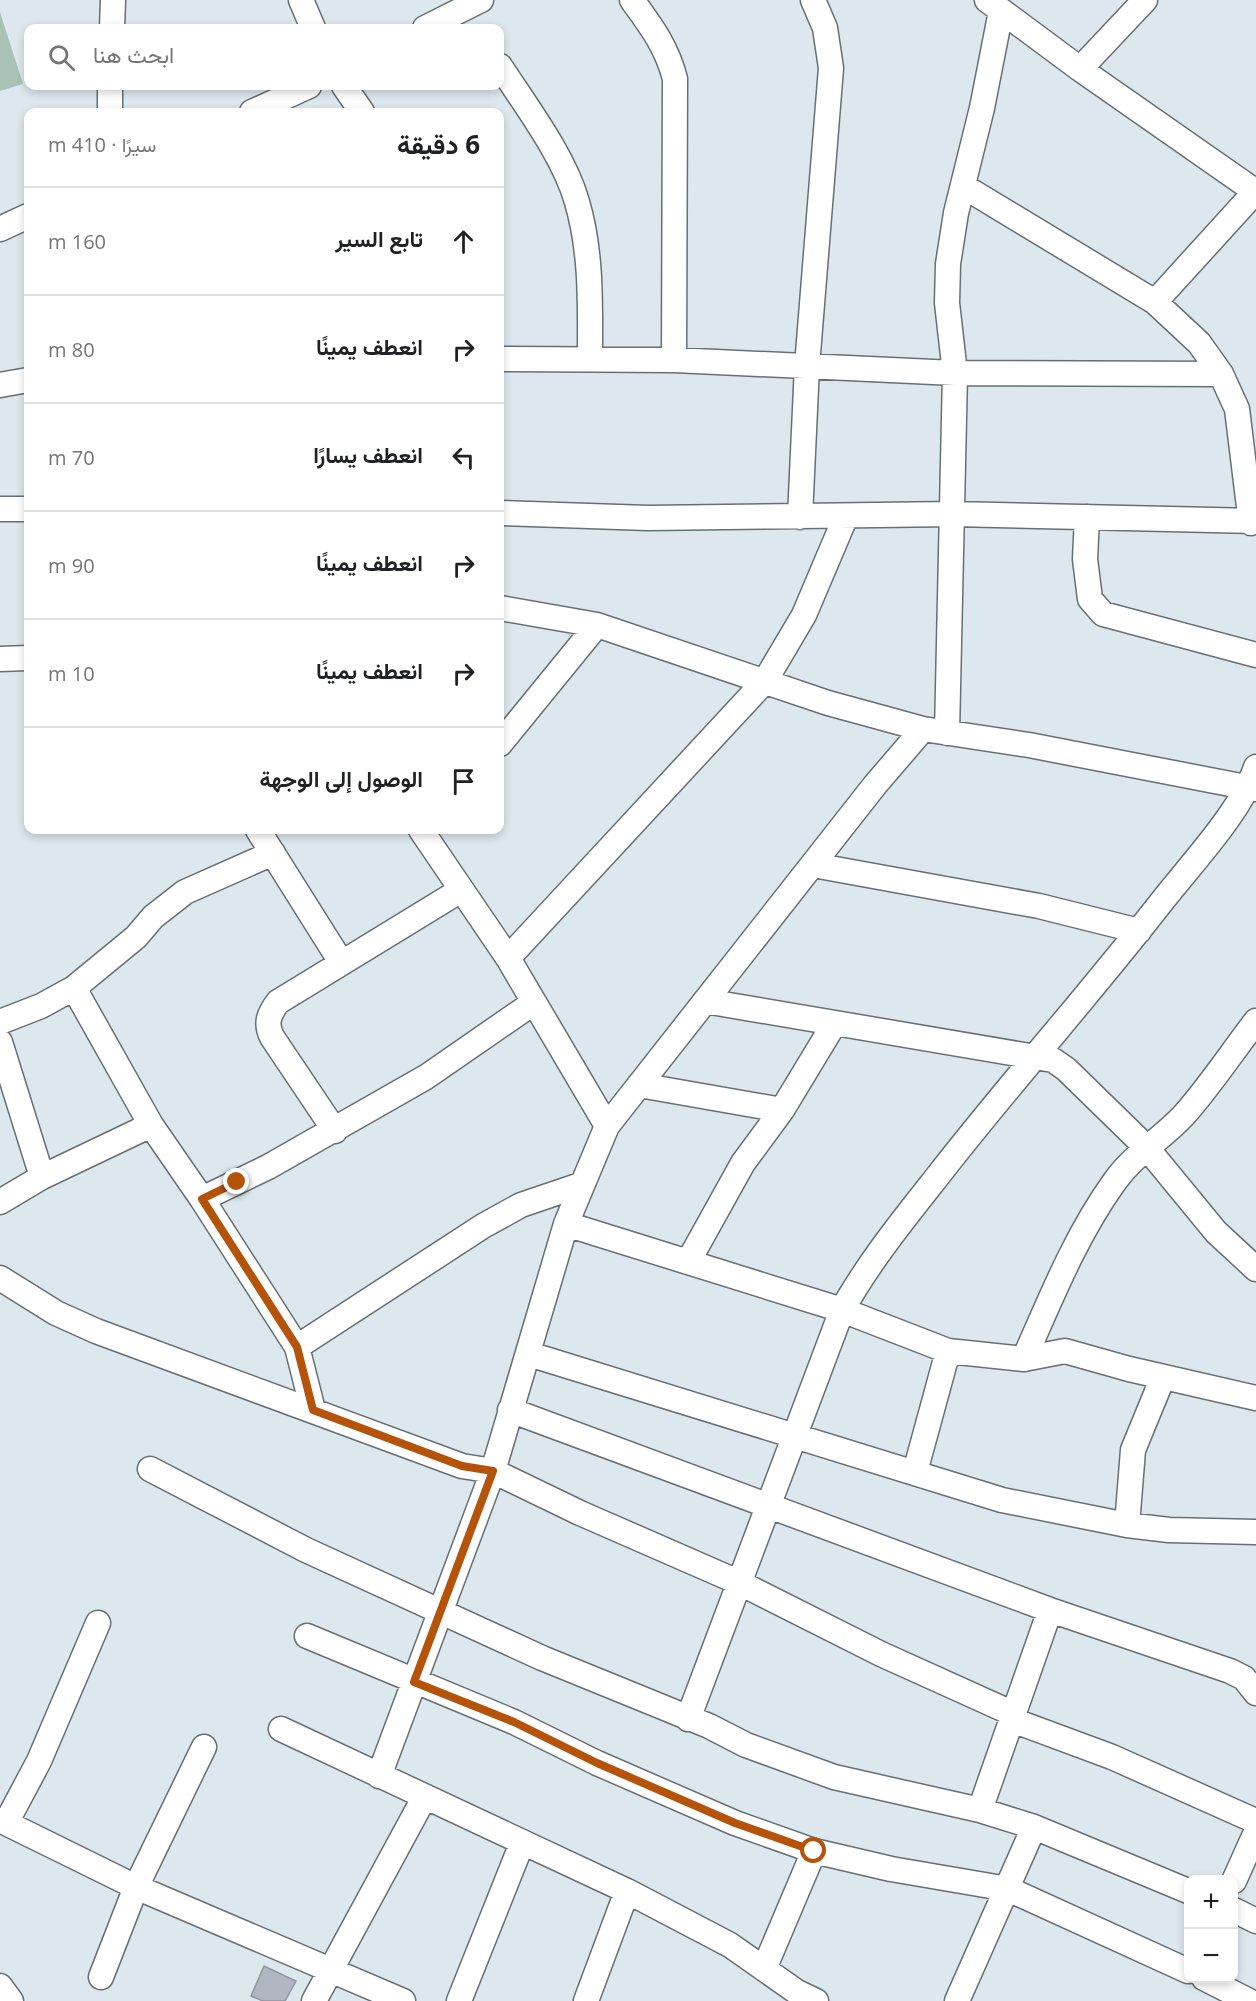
<!DOCTYPE html>
<html lang="ar">
<meta charset="utf-8">
<style>
:root{--surface:#fff;--page:#f6f6f6;--text:#202124;--muted:#757577;--line:#e0e0e0}
body{margin:0;font-family:"Open Sans",Vazirmatn,sans-serif;background:var(--page);color:var(--text);direction:rtl}
.controls{position:absolute;right:18px;bottom:18px;display:grid;overflow:hidden;border-radius:12px;box-shadow:0 3px 9px #0003}
.controls button{width:54px;height:54px;display:grid;place-items:center;padding:0;border:0;border-bottom:2px solid var(--line);background:var(--surface);color:var(--text);font:30px sans-serif}
.stop{position:absolute;width:18px;height:18px;margin:-14px;border:4px solid #b45309;border-radius:50%;background:#fff}
.stop.end{background:#b45309;border-color:#fff;box-shadow:0 2px 6px #0008}
.list{margin:0;padding:0;list-style:none}
h2{display:flex;justify-content:space-between;align-items:center;height:78px;margin:0;padding:0 24px;font-size:26px}
h2 small{font-size:20px;font-weight:400;color:var(--muted)}
.list li{display:grid;grid-template-columns:39px 1fr auto;gap:18px;align-items:center;box-sizing:border-box;height:108px;padding:0 24px;border-top:2px solid var(--line)}
.list b{display:block;font-size:22px;white-space:nowrap}
.list em{font-size:20px;font-style:normal;color:var(--muted)}
.icon{flex:none;width:33px;height:33px;fill:none;stroke:currentColor;stroke-width:2;stroke-linecap:round;stroke-linejoin:round}
.map{position:relative;flex:none;width:1256px;height:2001px;overflow:hidden;direction:ltr}
.search{position:absolute;background:var(--surface);box-shadow:0 3px 9px #0003;left:24px;top:24px;width:480px;height:66px;display:flex;align-items:center;gap:15px;box-sizing:border-box;padding:0 21px;border-radius:12px;color:var(--muted);font-size:22px}
.panel{position:absolute;background:var(--surface);box-shadow:0 3px 9px #0003;left:24px;top:108px;width:480px;height:726px;border-radius:12px;direction:rtl}
.map>svg:first-child{display:block}
.green{fill:#aac2b6}
.building{fill:#b1b7c2;stroke:#9197a1;stroke-width:1.5}
.lines{fill:none;stroke-linecap:round;stroke-linejoin:round}
.minor-casing{stroke:#657076;stroke-width:27}
.minor{stroke:#fff;stroke-width:24}
.route{stroke:#b45309;stroke-width:8}
</style>
<div class="map">
<svg width="1256" height="2001" viewBox="0 0 1256 2001">
<rect width="100%" height="100%" fill="#dce8ee"/>
<path class="green" d="M0 12 23 84 0 91Z"/>
<path class="building" d="M264 1966 296 1981 285 2001H263L251 1996Z"/>
<g class="lines">
<defs>
<path id="minor" d="M301 0 313 28
M632 0C651 26 667 47 675 79L674 360
M987 0 1080 69 1256 192
M112 28 113 0
M425 28 481 0
M500 66C526 106 564 156 577 202 592 253 590 306 590 358
M1080 69 1145 0
M344 86 362 112
M110 112V86
M252 112 309 86
M963 186 1155 302 1199 343 1221 374 1237 409 1251 523
M0 229 28 216
M1155 302 1255 192
M500 359 674 360 955 373 1221 374
M0 385 28 380
M0 509H28
M500 513 648 518 953 514 1256 521
M800 517 807 366 831 68 825 28 813 0
M1087 517 1085 559 1090 599 1103 614 1256 655
M500 608 597 625 828 703 923 729 1029 745 1256 789
M0 659 28 658
M947 733 955 373 947 303 948 264 956 213 982 108 1001 11
M500 744 597 625
M258 830 341 962
M421 830 508 958 607 1126
M813 865 1039 906 1139 931
M508 958 765 681 804 615 846 516
M74 988 151 1125
M705 1001 1053 1060 1066 1069 1147 1148 1216 1232 1256 1269
M0 1022 41 1006 74 988 136 937 153 917 185 892 273 853
M0 1042 42 1177
M639 1085 782 1110
M335 1131 272 1037C265 1023 269 1014 278 1002L461 890
M202 1199 297 1347
M0 1202 42 1177 151 1125 202 1199 268 1167 426 1077 533 1003
M566 1224 842 1310 948 1351 1024 1359 1065 1351 1129 1369 1256 1398
M688 1262 743 1163 782 1110 834 1024
M0 1278 56 1313 96 1331 462 1466 493 1471 580 1513 738 1582 881 1654 1014 1714
M529 1354 1002 1500 1127 1525 1169 1530 1256 1532
M1024 1359C1051 1298 1076 1235 1115 1181 1134 1154 1162 1139 1184 1115 1210 1086 1232 1052 1256 1021
M313 1410 297 1347 483 1226 521 1205 580 1185
M510 1410 1050 1610 1230 1671 1244 1678 1256 1693
M150 1469 306 1550 542 1658 709 1726 746 1745 834 1777 980 1810 1034 1827 1188 1891
M915 1472 948 1351
M1127 1525 1133 1450 1163 1377
M307 1636 514 1722 597 1763 735 1823 814 1851 891 1869 1008 1889 1188 1971
M688 1719 842 1310C869 1262 903 1220 937 1177 1010 1083 1090 994 1163 900 1193 862 1241 811 1256 767
M1012 1720 1112 1757 1251 1819 1256 1825
M281 1729 627 1891 730 1945 797 1992 816 2001
M379 1776 493 1471 566 1224 607 1126 875 785 923 729
M980 1810 1050 1610
M0 1820 136 1887 403 2001
M6 1823 39 1761 98 1623
M1234 1881 1256 1832
M1234 1910 1256 1921
M764 1969 814 1851
M101 1977 136 1887 204 1747
M1204 1978 1249 2001
M0 1986 11 2001
M314 2001 424 1798
M459 2001 522 1843
M586 2001 627 1891
M957 2001 1034 1827"/>
</defs>
<use href="#minor" class="minor-casing"/>
<use href="#minor" class="minor"/>
</g>
<g class="lines">
<path class="route" d="M237 1182 202 1199 297 1347 313 1410 462 1466 493 1471 414 1682 514 1722 597 1763 735 1823 814 1851"/>
</g>
</svg>
<div class="controls">
<button>+</button>
<button>−</button>
</div>
<div class="stop" style="left:814px;top:1851px"></div>
<div class="stop end" style="left:237px;top:1182px"></div>
<div class="search"><svg class="icon" aria-label="search" viewBox="0 0 24 24"><circle cx="10" cy="10" r="6"/><path d="M15 15l6 6"/></svg>ابحث هنا</div>
<section class="panel">
<h2>6 دقيقة<small>سيرًا · 410 m</small></h2>
<ul class="list">
<li><svg class="icon" aria-label="ahead" viewBox="0 0 24 24"><path d="M12 20V5M6 11l6-6 6 6"/></svg><div><b>تابع السير</b></div><em>160 m</em></li>
<li><svg class="icon" aria-label="right" viewBox="0 0 24 24"><path d="M7 20v-9h11M14 6l5 5-5 5"/></svg><div><b>انعطف يمينًا</b></div><em>80 m</em></li>
<li><svg class="icon" aria-label="left" viewBox="0 0 24 24"><path d="M17 20v-9H6M10 6l-5 5 5 5"/></svg><div><b>انعطف يسارًا</b></div><em>70 m</em></li>
<li><svg class="icon" aria-label="right" viewBox="0 0 24 24"><path d="M7 20v-9h11M14 6l5 5-5 5"/></svg><div><b>انعطف يمينًا</b></div><em>90 m</em></li>
<li><svg class="icon" aria-label="right" viewBox="0 0 24 24"><path d="M7 20v-9h11M14 6l5 5-5 5"/></svg><div><b>انعطف يمينًا</b></div><em>10 m</em></li>
<li><svg class="icon" aria-label="arrive" viewBox="0 0 24 24"><path d="M6 21V4h12l-3 4 3 4H6"/></svg><div><b>الوصول إلى الوجهة</b></div></li>
</ul>
</section>
</div>
